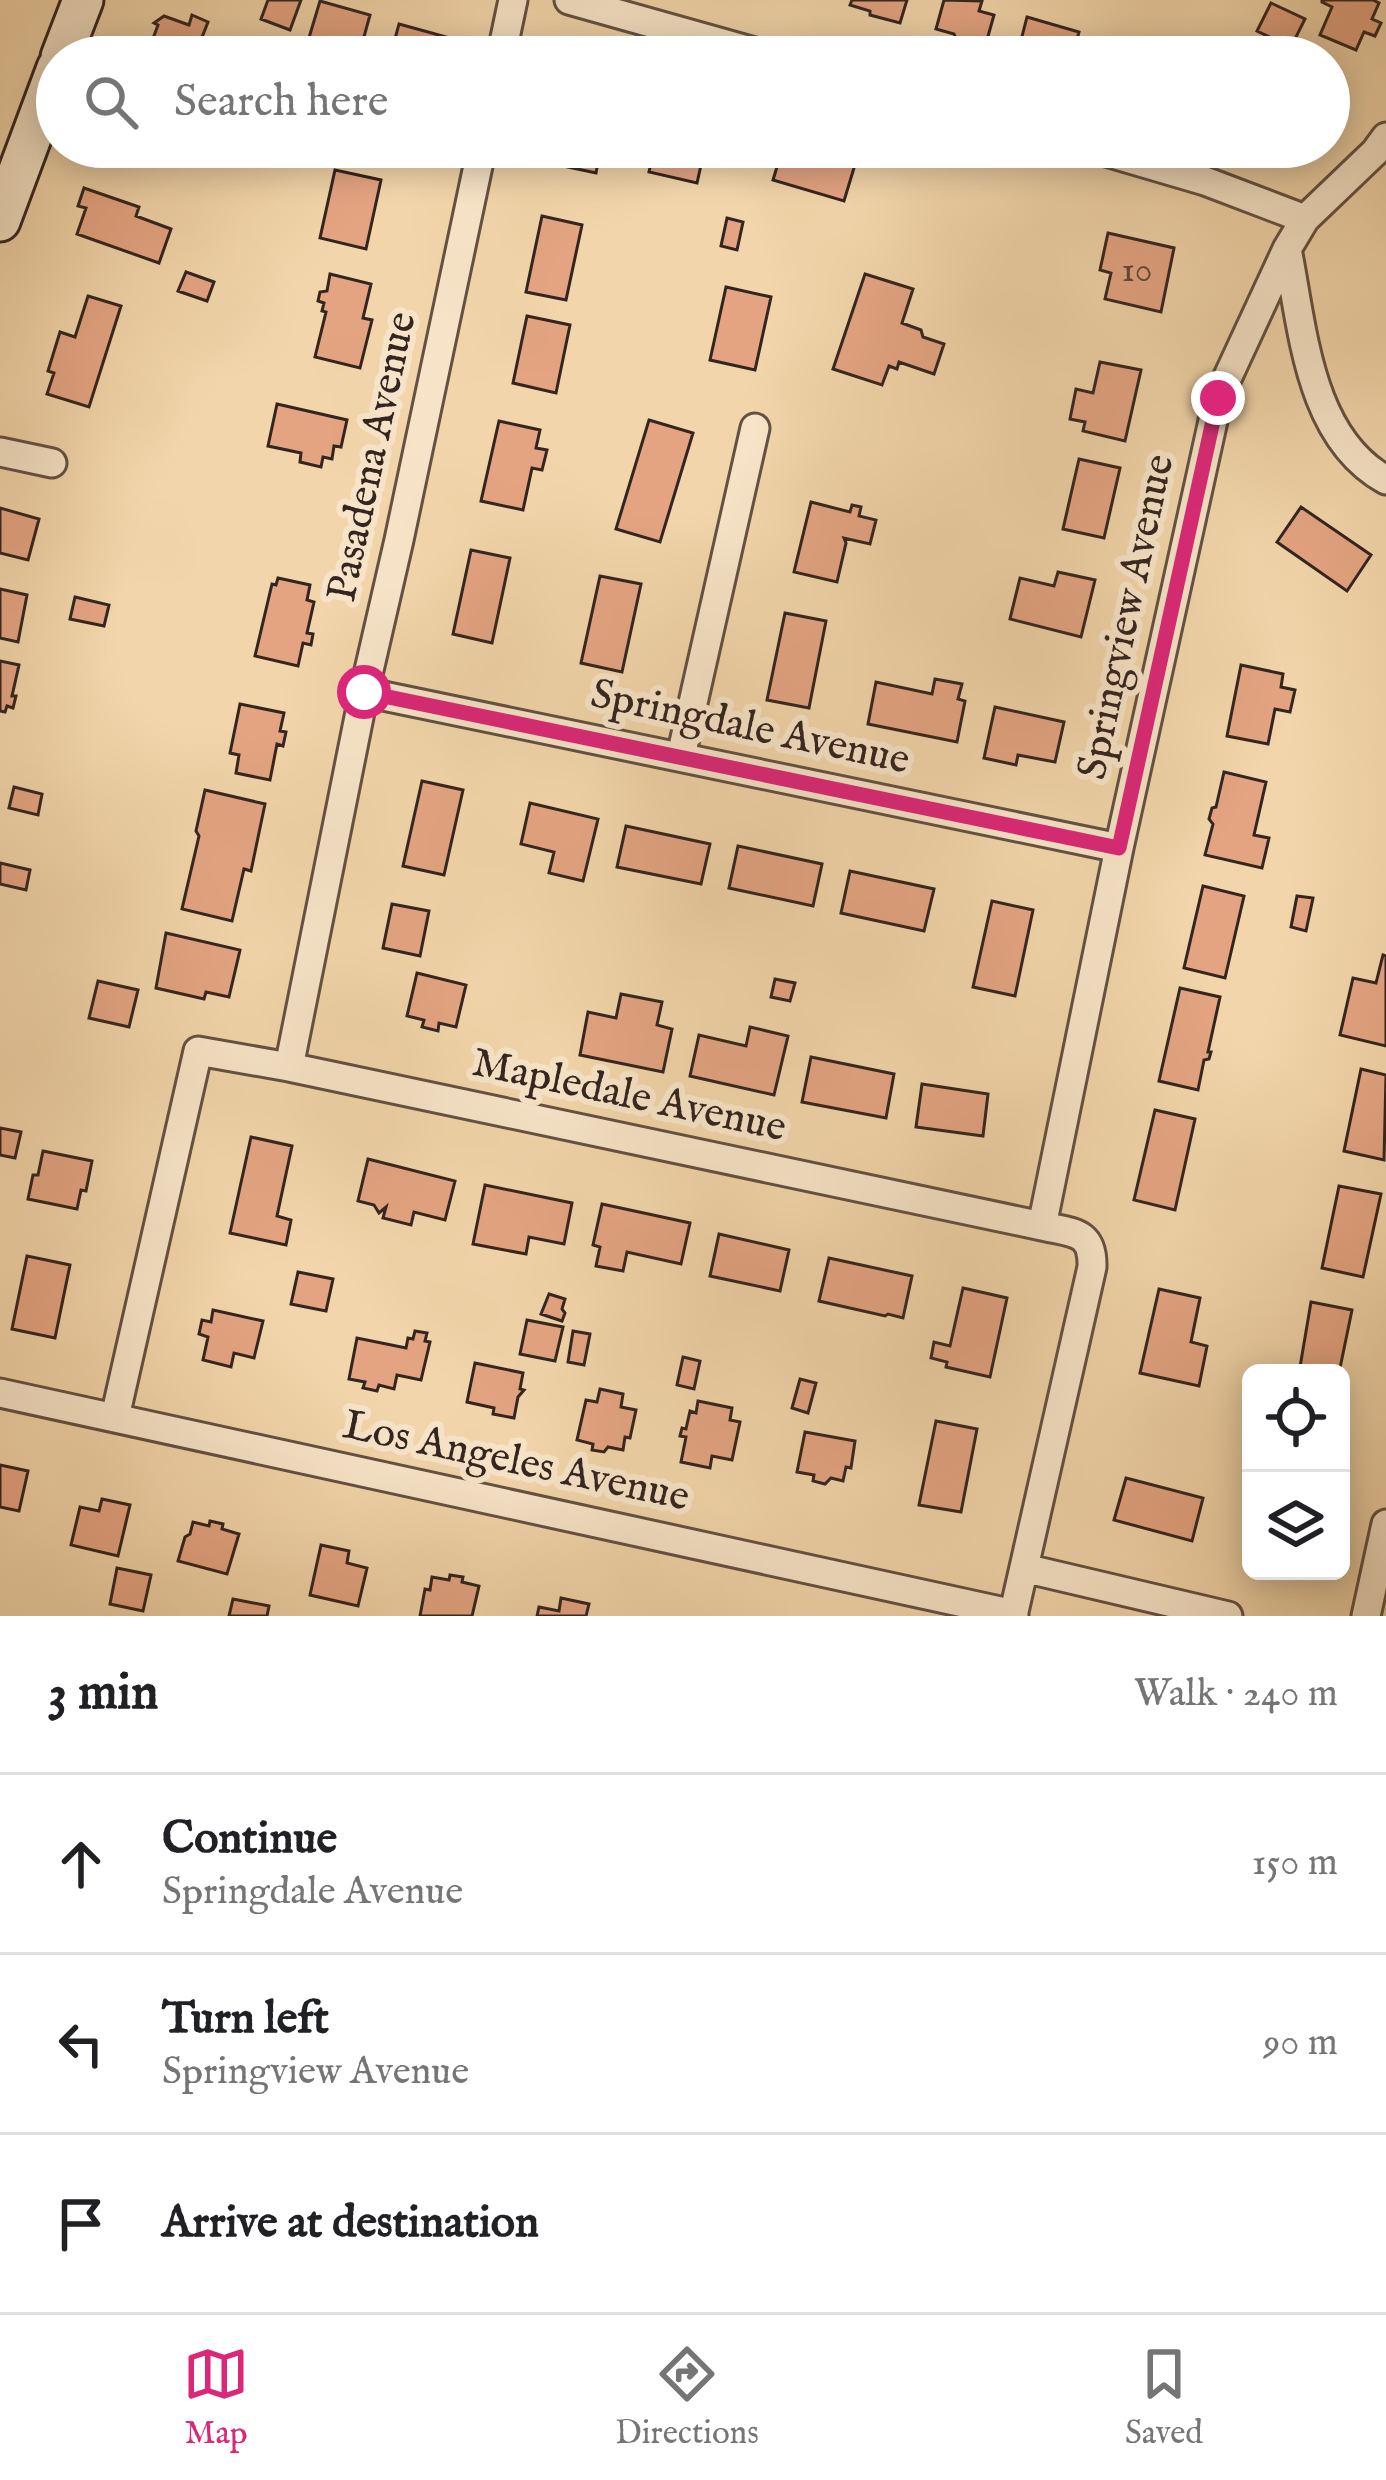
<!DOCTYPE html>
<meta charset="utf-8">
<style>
:root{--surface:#fff;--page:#f6f6f6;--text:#202124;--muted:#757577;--line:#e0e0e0;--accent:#db2777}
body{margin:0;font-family:"IM FELL English",serif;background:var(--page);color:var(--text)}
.controls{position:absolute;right:36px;bottom:36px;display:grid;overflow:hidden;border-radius:18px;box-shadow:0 6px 30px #0003}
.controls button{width:108px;height:108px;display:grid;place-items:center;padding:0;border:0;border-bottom:3px solid var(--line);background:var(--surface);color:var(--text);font:60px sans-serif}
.stop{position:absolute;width:36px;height:36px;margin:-27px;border:9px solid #db2777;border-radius:50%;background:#fff}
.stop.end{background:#db2777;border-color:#fff;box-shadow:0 3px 12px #0008}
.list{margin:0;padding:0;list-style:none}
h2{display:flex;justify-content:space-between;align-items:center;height:156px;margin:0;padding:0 48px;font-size:51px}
h2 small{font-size:39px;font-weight:400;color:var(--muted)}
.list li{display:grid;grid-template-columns:78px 1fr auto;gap:36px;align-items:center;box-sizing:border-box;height:180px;padding:0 48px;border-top:3px solid var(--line)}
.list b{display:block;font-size:45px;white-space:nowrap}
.list p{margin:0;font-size:39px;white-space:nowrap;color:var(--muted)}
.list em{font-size:39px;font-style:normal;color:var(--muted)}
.icon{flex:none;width:66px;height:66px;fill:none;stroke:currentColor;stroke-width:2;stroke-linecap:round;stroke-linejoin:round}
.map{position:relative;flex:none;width:1386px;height:1616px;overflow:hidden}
.search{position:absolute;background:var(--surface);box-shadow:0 6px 30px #0003;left:36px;right:36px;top:36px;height:132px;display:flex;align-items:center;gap:30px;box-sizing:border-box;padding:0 42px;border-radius:66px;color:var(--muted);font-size:45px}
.sheet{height:696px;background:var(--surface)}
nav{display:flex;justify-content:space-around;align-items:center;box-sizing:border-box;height:168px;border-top:3px solid var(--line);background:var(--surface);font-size:33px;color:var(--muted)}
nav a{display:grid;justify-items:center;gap:6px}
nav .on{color:var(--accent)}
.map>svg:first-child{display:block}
.building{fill:#e4a482;stroke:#33251f;stroke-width:3}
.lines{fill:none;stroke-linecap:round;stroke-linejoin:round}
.street-casing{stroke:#635142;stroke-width:33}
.secondary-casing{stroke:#33251f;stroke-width:45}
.street{stroke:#f7e4c8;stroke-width:27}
.secondary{stroke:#f7e4c8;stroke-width:39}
.route{stroke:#db2777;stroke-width:15}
.labels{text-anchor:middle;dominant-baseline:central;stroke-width:12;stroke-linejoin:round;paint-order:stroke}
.number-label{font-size:36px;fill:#5f4538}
.street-label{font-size:42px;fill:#33251f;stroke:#f7e4c8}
</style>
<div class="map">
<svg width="1386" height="1616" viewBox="0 0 1386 1616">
<rect width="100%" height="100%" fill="#f2d5aa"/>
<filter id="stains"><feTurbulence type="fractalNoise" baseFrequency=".00167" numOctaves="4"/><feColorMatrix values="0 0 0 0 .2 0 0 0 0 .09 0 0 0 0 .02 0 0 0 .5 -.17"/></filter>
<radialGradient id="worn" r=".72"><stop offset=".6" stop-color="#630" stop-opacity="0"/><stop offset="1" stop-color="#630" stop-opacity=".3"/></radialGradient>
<path class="building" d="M268 0H301L290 30 261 19Z
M852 0H907L900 23 870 15V11L850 5Z
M944 0 982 1 979 11 994 15 985 47 956 39 954 34 936 29Z
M1322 0H1373L1379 3 1372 19 1381 23 1375 36 1364 32 1356 50 1320 35 1332 7 1322 2Z
M320 1 370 15 359 55 308 41Z
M1271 3 1305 19 1291 47 1257 31Z
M192 15 208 22 199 45 209 49 206 57H161L148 52 158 25 154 23 164 16 189 25Z
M1027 17 1079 32 1072 57H1038L1018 52Z
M399 24 450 38 445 57H390Z
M1110 38 1146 48 1149 39 1164 43 1160 57H1105Z
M558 147H601L596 173 554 164Z
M655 147H705L697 183 649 172Z
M783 147H820L857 158 844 201 773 180Z
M335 170 381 180 366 249 320 238Z
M84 188 139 207 136 216 171 229 159 263 77 234 86 208 78 206Z
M542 216 582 225 566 300 526 292Z
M727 218 743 222 737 250 721 246Z
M1108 233 1174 248 1161 312 1105 299 1111 273 1100 270Z
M186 272 214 282 207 301 178 291Z
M330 274 371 284 363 318 372 320 360 368 315 357 326 312 322 311 324 303 318 301 320 292 327 291Z
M865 274 913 289 902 323 921 330 923 337 944 344 934 374 899 362 897 369 889 366 882 385 833 369Z
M726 287 771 297 755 370 710 360Z
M88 296 121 306 89 407 47 394 54 373 48 371 60 332 75 337Z
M527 316 570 325 556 393 513 383Z
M1100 362 1141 370 1125 441 1083 431 1085 422 1070 419 1076 389 1093 393Z
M277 404 347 420 341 447 334 446 332 459 323 457 321 467 300 462 301 453 268 446Z
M649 420 693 433 660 542 616 529Z
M499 421 540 430 536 448 547 450 542 470 532 468 523 510 481 501Z
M1079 459 1120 468 1104 538 1063 529Z
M811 502 850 512 852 505 861 507 859 516 876 520 870 544 844 538 846 543 837 582 794 572Z
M1301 507 1371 555 1347 591 1277 542Z
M0 508 39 519 28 560 0 553Z
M471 550 510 558 492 643 453 634Z
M1058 572 1095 580 1081 637 1010 619 1020 578 1054 586Z
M600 576 641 584 622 672 581 663Z
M278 578 310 585 307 600 314 602 307 633 313 634 311 645 303 643 298 666 255 656 272 584 276 585Z
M0 589 27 595 18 642 0 638Z
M75 597 109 605 104 626 70 619Z
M785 613 826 621 809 708 767 700Z
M0 661 19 665 12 696H16L13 708 7 706 5 712 0 711Z
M1241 665 1283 674 1281 687 1295 690 1290 712 1275 709 1268 744 1227 736Z
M935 679 962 684 958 699 965 701 957 742 868 724 876 682 932 694Z
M240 704 284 713 280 731 286 732 283 746 277 744 270 780 236 773 239 755 230 753Z
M995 707 1064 722 1055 762 1018 755 1016 765 984 758Z
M1224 772 1266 782 1254 835 1269 838 1262 868 1205 855 1213 824 1209 819 1212 808 1216 807Z
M422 781 463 790 444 875 403 866Z
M14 787 42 794 38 815 9 808Z
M205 790 265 804 251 871 244 869 232 921 182 909 199 836 196 831Z
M530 803 598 819 583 881 549 873 554 852 521 844Z
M626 826 710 844 701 884 617 867Z
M738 846 822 864 813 906 729 888Z
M0 863 30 870 26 890 0 884Z
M850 871 934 889 924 931 841 913Z
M1203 886 1244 896 1225 978 1184 968Z
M1297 896 1313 898 1306 931 1291 927Z
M992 901 1033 910 1015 996 973 987Z
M392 904 429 911 420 956 383 948Z
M166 933 240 950 229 997 206 992 204 999 156 988Z
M1383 955 1386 956V1046L1340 1035 1353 978 1376 983Z
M417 973 466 985 456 1027 439 1023 438 1031 422 1027 424 1020 407 1016Z
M775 979 795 983 790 1001 771 997Z
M98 981 138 990 129 1027 89 1018Z
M1180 988 1220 997 1208 1052H1211L1209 1059 1204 1060 1198 1090 1159 1081Z
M621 994 662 1002 657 1025 672 1029 663 1072 580 1055 588 1012 616 1018Z
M750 1027 788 1036 774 1095 690 1076 699 1035 746 1046Z
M811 1057 894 1074 886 1118 802 1102Z
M1361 1069 1386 1075 1384 1160 1344 1151Z
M922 1084 988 1094 983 1136 916 1127Z
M1155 1110 1195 1119 1175 1210 1134 1200Z
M0 1128 21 1132 15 1158 0 1155Z
M251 1137 292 1146 277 1216 291 1220 286 1245 230 1233Z
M43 1151 92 1161 86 1191 81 1190 77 1209 28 1199 33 1175H38Z
M368 1159 455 1181 445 1220 414 1212 411 1225 383 1218 386 1207 379 1213 374 1205 358 1201Z
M485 1185 572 1203 564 1244 529 1237 526 1254 473 1244Z
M1339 1186 1381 1194 1363 1277 1322 1268Z
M602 1204 690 1223 681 1264 627 1252 623 1271 596 1266 600 1247 593 1245Z
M719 1234 789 1250 780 1291 710 1276Z
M27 1256 70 1265 55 1338 12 1329Z
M829 1258 912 1276 903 1318 888 1314 885 1316 819 1301Z
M298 1272 333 1279 326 1311 291 1304Z
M963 1288 1007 1298 990 1377 946 1367 947 1362 931 1358 934 1342 950 1346Z
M1159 1289 1200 1298 1191 1342 1207 1346 1199 1386 1140 1373Z
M549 1294 565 1299 562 1309 565 1313 562 1321 541 1314Z
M1311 1302 1352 1310 1339 1373H1299Z
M213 1310 263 1321 254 1358 234 1353 231 1367 203 1360 208 1337 199 1334 202 1320 211 1322Z
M527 1320 563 1327 555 1361 520 1354Z
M415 1331 427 1333 425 1341 430 1342 421 1380 397 1375 394 1389 379 1385 377 1391 363 1388 365 1382 349 1379 357 1338 406 1348 408 1338 413 1339Z
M573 1331 590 1334 584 1365 568 1362Z
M683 1357 700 1361 694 1389 677 1385Z
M475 1363 523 1373 520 1389 524 1390 518 1397 514 1418 493 1414 494 1408 467 1402Z
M800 1379 816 1383 808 1413 792 1408Z
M600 1389 623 1394 621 1407 636 1410 630 1438 625 1437 623 1450 608 1447 604 1452 592 1450 593 1444 577 1440 586 1400 597 1402Z
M698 1401 732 1408 730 1420 740 1422 732 1460 712 1456 710 1468 681 1462 686 1437 680 1436 682 1428 686 1429 690 1411 696 1413Z
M936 1421 977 1429 961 1512 919 1505Z
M805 1432 855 1441 851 1468 846 1467 843 1481 831 1478 825 1484 813 1481 814 1475 797 1472Z
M0 1465 28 1471 19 1511 0 1507Z
M1126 1478 1203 1498 1192 1541 1114 1520Z
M102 1499 130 1505 118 1556 71 1545 80 1507 99 1511Z
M210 1521 223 1524 222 1529 239 1534 227 1574 178 1561 185 1537 190 1534 193 1522 209 1526Z
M321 1545 349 1551 347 1563 367 1568 358 1606 310 1595Z
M117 1568 151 1575 143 1611 110 1604Z
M450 1575 463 1577 462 1582 479 1586 472 1616H420L425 1589 430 1590 432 1577 449 1580Z
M561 1598 589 1604 586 1616H537L539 1607 559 1611Z
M233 1599 269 1606 267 1616H229Z"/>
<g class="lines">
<defs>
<path id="street" d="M569 0 772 57
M501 57 513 0
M1089 147 1205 181 1305 219
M1287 249C1303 328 1308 437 1386 480
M0 452 52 463
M364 692 1119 848
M681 756 755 428
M289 1067 364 692 399 540 482 147
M1042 1226 1119 848 1218 398 1287 249 1305 219 1375 152 1386 137
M0 1393 1014 1614
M115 1417 198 1051 289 1067 1042 1226C1072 1233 1093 1230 1092 1267L1013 1616
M1024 1568 1228 1616
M1366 1616 1386 1524"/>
<path id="secondary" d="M61 57 83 0
M0 221 57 68"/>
</defs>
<use href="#street" class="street-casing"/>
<use href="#secondary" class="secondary-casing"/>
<use href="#street" class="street"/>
<use href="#secondary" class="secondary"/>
</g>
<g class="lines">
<path class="route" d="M364 692 1119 848 1218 398"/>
</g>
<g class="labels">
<g class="number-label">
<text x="1137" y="271">10</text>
</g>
<g class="street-label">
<text transform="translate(373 457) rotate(-78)">Pasadena Avenue</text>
<text transform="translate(1127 617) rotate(-78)">Springview Avenue</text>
<text transform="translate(750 728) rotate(12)">Springdale Avenue</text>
<text transform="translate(629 1096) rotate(12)">Mapledale Avenue</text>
<text transform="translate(516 1462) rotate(12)">Los Angeles Avenue</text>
</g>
</g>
<rect width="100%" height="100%" filter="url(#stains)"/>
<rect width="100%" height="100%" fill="url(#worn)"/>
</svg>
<div class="controls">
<button><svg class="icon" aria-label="locate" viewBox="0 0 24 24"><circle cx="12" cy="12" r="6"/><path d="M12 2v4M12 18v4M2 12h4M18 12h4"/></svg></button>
<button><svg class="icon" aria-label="layers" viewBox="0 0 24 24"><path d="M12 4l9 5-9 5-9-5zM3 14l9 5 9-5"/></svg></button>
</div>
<div class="stop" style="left:364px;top:692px"></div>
<div class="stop end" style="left:1218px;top:398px"></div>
<div class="search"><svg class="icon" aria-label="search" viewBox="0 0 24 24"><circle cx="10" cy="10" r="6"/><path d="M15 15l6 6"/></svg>Search here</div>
</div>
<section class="sheet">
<h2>3 min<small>Walk · 240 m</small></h2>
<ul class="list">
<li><svg class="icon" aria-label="ahead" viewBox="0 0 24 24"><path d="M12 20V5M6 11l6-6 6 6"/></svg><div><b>Continue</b><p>Springdale Avenue</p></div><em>150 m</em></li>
<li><svg class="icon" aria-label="left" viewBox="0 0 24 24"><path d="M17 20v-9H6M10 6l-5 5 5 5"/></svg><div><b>Turn left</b><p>Springview Avenue</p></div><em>90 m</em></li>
<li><svg class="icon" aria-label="arrive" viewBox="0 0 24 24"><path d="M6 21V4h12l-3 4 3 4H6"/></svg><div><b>Arrive at destination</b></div></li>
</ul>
</section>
<nav>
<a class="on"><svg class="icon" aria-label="map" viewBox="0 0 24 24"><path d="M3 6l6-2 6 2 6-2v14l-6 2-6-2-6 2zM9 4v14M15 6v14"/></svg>Map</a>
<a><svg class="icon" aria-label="directions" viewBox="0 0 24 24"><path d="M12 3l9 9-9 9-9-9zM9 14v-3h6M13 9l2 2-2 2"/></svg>Directions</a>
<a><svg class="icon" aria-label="saved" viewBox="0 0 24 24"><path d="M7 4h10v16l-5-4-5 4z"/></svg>Saved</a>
</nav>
